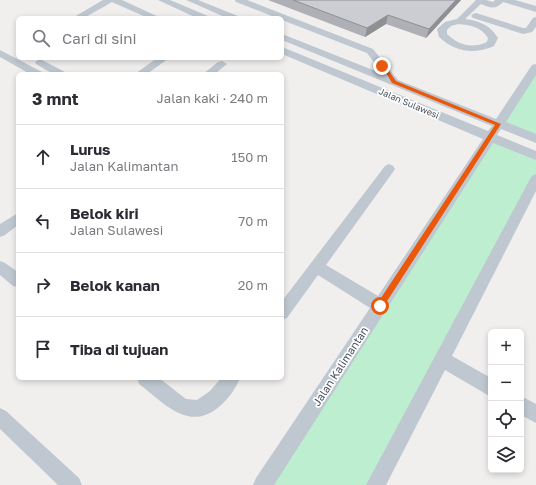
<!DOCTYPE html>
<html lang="id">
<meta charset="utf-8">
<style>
:root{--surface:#fff;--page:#f2f2f3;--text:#2b2b33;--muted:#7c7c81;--line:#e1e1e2}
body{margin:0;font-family:"Golos Text",sans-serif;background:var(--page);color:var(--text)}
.controls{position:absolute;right:12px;bottom:12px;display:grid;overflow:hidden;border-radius:6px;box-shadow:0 2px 6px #0003}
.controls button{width:36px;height:36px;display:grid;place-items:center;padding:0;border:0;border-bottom:1px solid var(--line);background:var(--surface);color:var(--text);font:20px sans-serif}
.stop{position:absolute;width:12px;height:12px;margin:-9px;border:3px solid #ea580c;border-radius:50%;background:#fff}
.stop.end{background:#ea580c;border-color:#fff;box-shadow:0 1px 4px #0008}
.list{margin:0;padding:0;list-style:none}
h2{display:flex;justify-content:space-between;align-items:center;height:52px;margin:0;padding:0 16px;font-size:17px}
h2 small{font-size:13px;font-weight:400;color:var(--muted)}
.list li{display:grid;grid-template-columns:26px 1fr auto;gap:12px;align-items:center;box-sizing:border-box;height:64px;padding:0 16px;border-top:1px solid var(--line)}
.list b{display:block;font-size:15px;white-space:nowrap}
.list p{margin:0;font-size:13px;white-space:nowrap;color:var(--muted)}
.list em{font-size:13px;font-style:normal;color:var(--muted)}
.icon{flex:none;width:22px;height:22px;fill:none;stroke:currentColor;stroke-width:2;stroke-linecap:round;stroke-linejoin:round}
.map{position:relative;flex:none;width:536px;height:485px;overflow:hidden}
.search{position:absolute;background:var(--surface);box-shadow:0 2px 6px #0003;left:16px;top:16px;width:268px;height:44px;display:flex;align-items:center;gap:10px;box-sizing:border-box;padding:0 14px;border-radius:6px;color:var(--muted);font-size:15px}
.panel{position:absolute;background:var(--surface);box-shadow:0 2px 6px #0003;left:16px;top:72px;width:268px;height:308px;border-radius:6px}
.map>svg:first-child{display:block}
.green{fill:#bdeed0}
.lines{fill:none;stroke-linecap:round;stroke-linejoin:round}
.minor{fill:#bfc8d0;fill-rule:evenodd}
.wall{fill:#afb0b5}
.shaded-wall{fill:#8e9094}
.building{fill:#cbcdd3;stroke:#8e9094}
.route{fill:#ea580c}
.labels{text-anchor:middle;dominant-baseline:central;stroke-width:3.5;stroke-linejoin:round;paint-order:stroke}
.far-street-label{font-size:9px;fill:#47515b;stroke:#fff}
.street-label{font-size:11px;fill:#47515b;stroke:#fff}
</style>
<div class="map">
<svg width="536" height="485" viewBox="0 0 536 485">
<rect width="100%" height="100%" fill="#f1eeee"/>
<path class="green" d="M536 67V139L499 124Z
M490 137 536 156V179L374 485H263Z"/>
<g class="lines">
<path class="minor" d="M103 0H122L161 18H148L112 2 84 18 74 17Z
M158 0H170L208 16 210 18H197Z
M186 0H198L238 16 240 18H227Z
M235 0H247L373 49 398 80 496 119 532 65 536 64V75L506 122 536 134V143L501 129 497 135 536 151V160L493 143 274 485H253L256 478 370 308 318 275 287 318 282 320V301L385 166 389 164 393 166 395 169 393 172 326 265 378 296 483 139 282 54V47L488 131 492 126 282 40V34L383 74 367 53 282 20V18H277L236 2Z
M476 0H486L493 2 495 0H515L536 6V12L503 2C495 10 491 8 481 4L465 19C480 21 490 25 498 38L494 46C474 55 455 52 439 37L437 29 445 22 457 19ZM458 24C471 25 481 27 488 38L487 42C472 49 458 45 447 34V30L451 26Z
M476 13 523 28H526L533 18 536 17V27L532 32 523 34 473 18 471 16 473 14Z
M0 50 42 72 43 74H30L0 57Z
M157 58H169L147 74H135Z
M40 59 65 72 66 74H53L36 64 35 62Z
M222 61 227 64 215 74H203L218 62Z
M536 174V191L452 356 491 378V397L445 370 386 485H366L530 179 532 176Z
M18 213V225L5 235 0 237V224Z
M0 261 5 263 18 272V287L13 286 0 275Z
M137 378H159L186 399 197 400 210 391 221 378H240C236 388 229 398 221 405 190 434 164 403 139 384Z
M521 396 536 404V423L521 415Z
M0 408 6 411 79 478 82 485H58L0 429Z"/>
</g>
<path class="wall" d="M268 0H461L426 38 386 24 365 37Z"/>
<path class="shaded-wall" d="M456 0H461L426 38 429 29Z
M388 15 386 24 365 37 367 28Z"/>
<path class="building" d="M293 0H456L429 29 388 15 367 28Z"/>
<path class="route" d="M381 64H384L396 81 501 124 382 309 380 310 377 309V304L495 125 392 83Z"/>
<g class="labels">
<g class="far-street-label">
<text transform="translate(409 103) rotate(23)">Jalan Sulawesi</text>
</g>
<g class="street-label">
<text transform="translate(340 366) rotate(-57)">Jalan Kalimantan</text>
</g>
</g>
</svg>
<div class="controls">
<button>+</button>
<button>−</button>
<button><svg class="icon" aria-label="locate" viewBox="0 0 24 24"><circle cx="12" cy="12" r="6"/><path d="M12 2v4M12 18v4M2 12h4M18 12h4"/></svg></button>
<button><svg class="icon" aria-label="layers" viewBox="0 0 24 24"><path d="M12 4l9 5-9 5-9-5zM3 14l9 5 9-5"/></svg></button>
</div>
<div class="stop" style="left:380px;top:306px"></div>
<div class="stop end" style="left:382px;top:66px"></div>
<div class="search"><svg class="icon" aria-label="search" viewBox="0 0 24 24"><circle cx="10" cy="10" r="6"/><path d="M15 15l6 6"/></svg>Cari di sini</div>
<section class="panel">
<h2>3 mnt<small>Jalan kaki · 240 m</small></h2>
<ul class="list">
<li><svg class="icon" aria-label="ahead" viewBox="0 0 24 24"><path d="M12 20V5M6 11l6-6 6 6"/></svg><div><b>Lurus</b><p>Jalan Kalimantan</p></div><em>150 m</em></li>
<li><svg class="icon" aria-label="left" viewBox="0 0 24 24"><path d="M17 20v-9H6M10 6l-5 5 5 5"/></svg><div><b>Belok kiri</b><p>Jalan Sulawesi</p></div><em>70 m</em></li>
<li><svg class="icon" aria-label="right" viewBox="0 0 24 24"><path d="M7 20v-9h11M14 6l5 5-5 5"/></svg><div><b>Belok kanan</b></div><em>20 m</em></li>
<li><svg class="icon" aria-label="arrive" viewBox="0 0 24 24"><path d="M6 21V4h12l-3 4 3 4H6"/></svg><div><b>Tiba di tujuan</b></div></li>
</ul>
</section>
</div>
